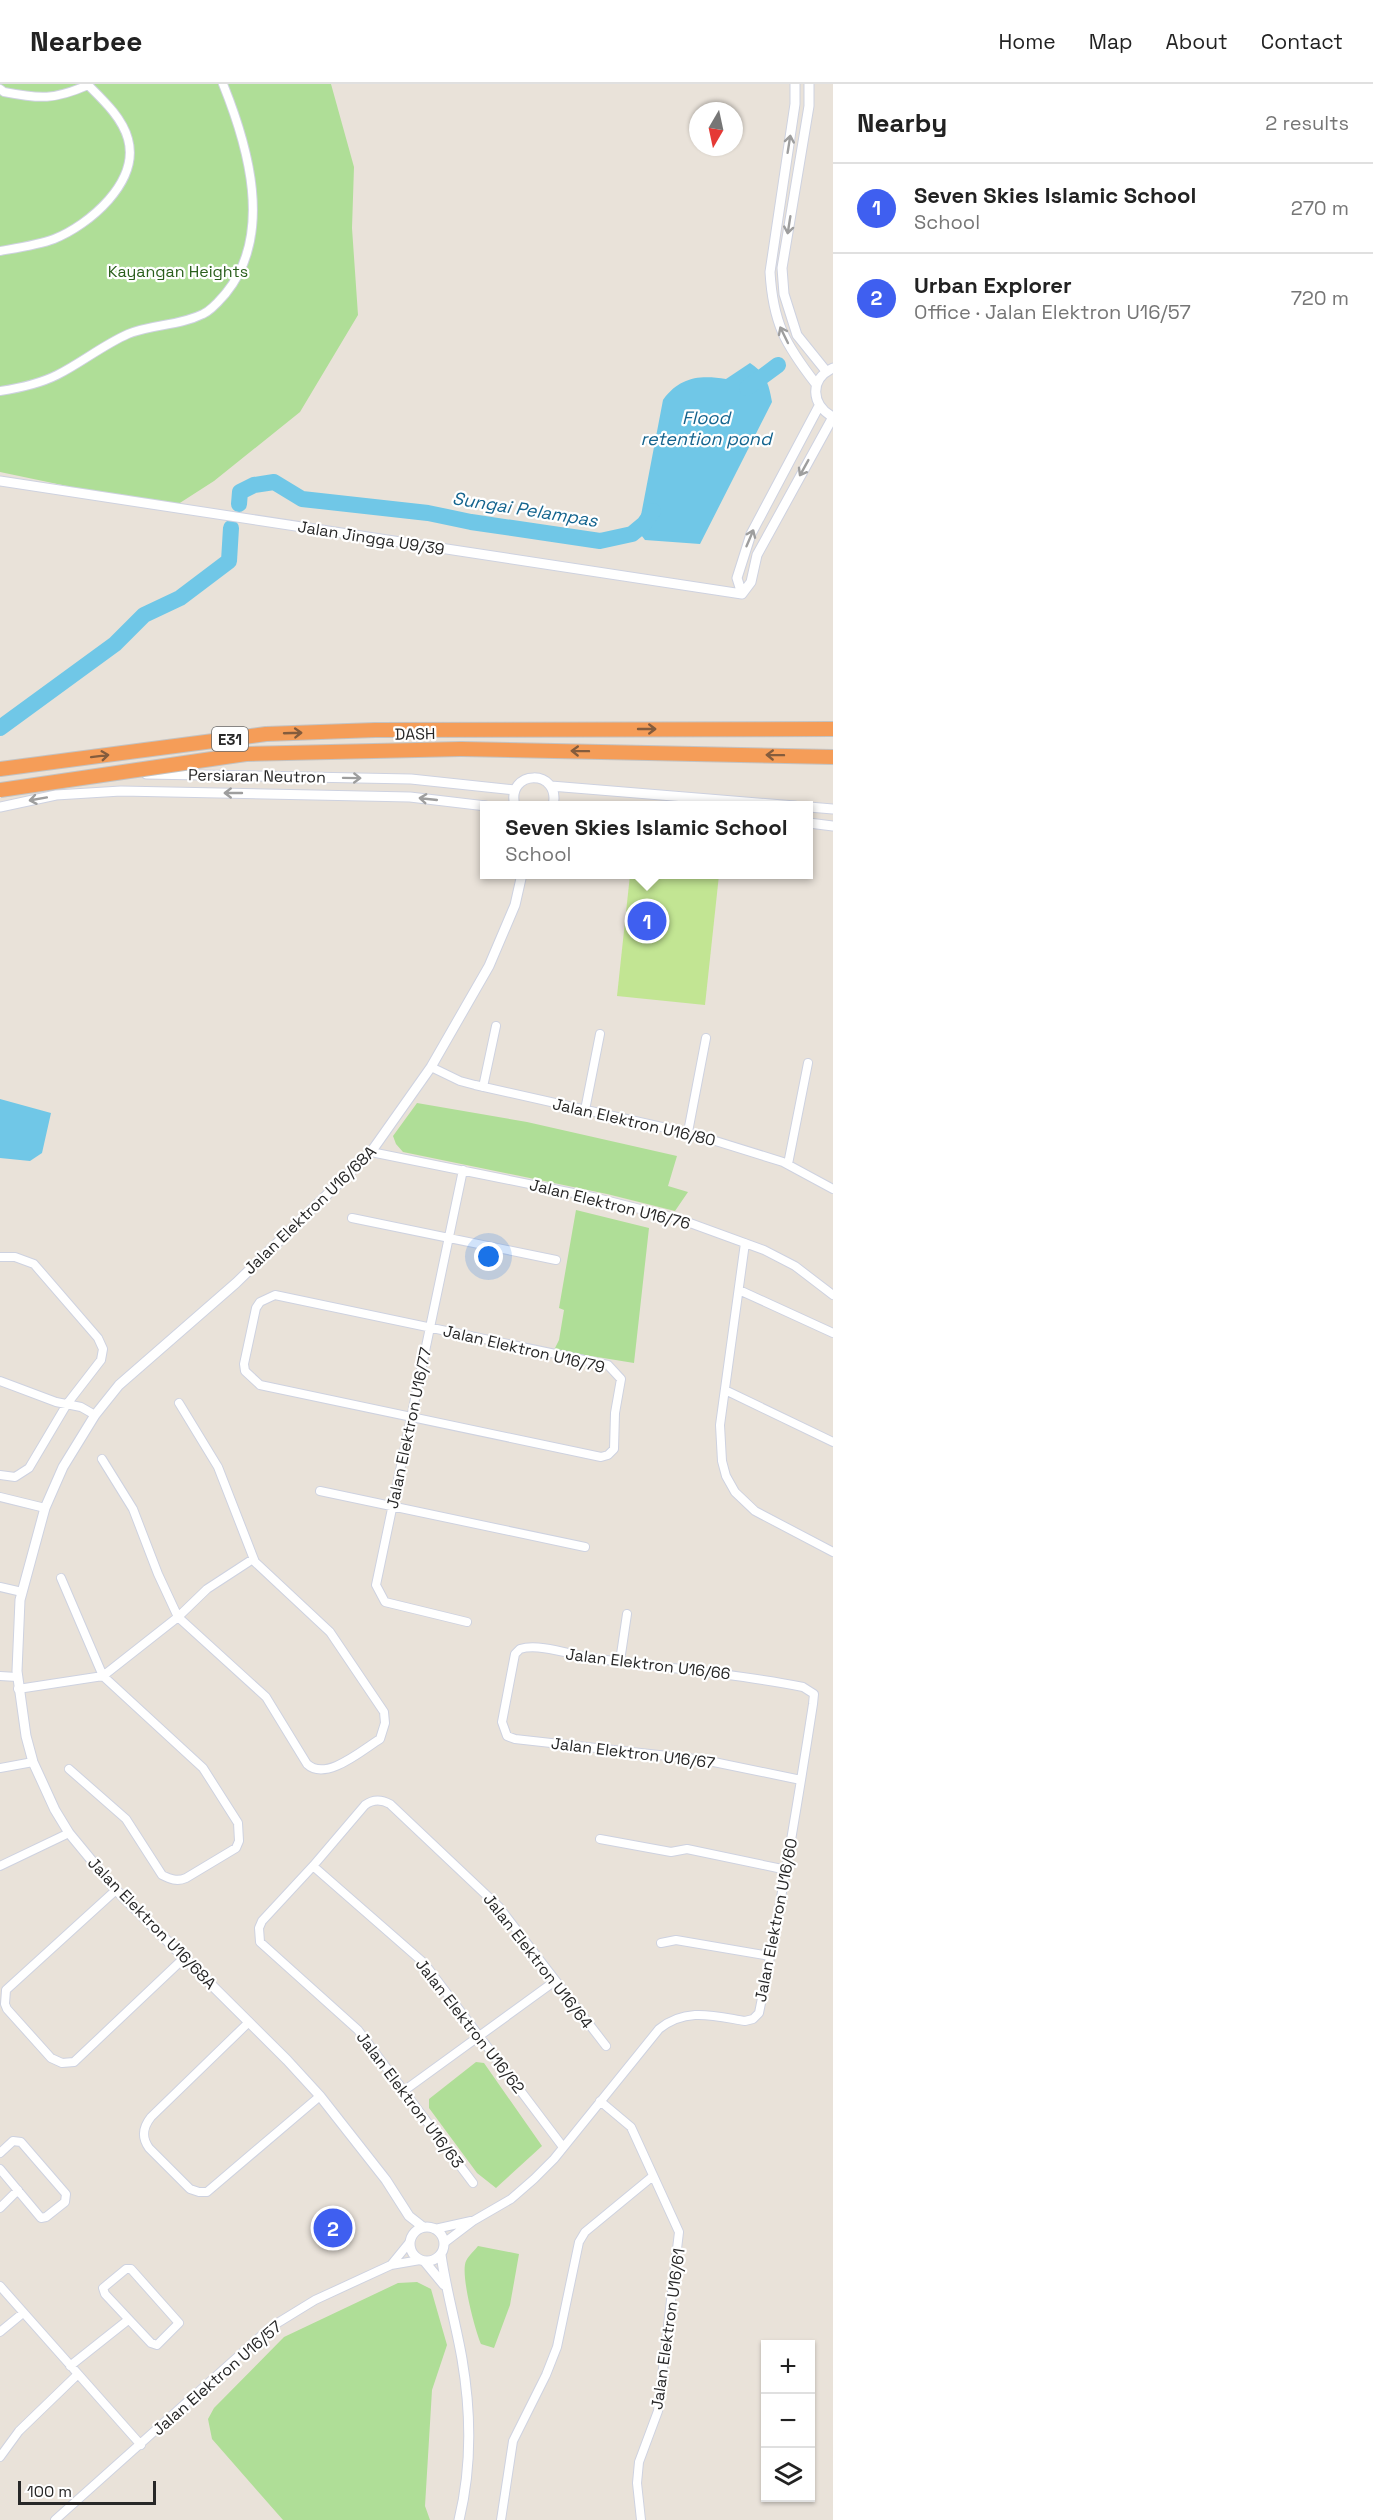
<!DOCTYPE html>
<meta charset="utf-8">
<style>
:root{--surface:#fff;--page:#f2f2f2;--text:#222;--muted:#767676;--line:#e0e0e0;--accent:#3f5ff0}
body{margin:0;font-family:"Space Grotesk",sans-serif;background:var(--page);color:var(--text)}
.controls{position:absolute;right:18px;bottom:18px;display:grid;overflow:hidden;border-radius:0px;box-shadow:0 2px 4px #0004}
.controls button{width:54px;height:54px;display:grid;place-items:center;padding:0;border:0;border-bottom:2px solid var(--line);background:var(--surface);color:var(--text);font:30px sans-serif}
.compass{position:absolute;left:689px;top:18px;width:54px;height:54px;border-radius:50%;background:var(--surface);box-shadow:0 2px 4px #0004;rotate:189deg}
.scale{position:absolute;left:18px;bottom:15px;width:138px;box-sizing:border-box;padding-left:6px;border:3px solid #272727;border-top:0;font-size:16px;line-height:21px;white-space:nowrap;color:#272727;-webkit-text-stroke:4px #fff;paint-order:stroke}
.you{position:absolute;left:489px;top:1173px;width:21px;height:21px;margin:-15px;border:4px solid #fff;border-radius:50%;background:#1a73e8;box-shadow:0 0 0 9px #1a73e833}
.badge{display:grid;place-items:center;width:39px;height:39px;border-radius:50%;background:var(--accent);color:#fff;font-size:20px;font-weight:700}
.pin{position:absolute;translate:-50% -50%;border:3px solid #fff;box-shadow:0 2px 6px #0006}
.popup{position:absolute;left:480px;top:717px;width:333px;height:78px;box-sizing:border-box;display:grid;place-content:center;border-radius:0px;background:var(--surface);filter:drop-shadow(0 2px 4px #0005);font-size:20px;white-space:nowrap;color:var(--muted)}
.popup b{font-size:22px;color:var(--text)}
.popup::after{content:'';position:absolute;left:50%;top:100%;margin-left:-12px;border:12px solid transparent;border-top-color:var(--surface)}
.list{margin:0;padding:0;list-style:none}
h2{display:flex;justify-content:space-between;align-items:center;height:78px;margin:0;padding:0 24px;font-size:26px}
h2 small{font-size:20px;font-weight:400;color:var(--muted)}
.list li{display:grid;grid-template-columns:39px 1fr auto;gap:18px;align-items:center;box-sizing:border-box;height:90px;padding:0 24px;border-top:2px solid var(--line)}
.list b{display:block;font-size:22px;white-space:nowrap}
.list p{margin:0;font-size:20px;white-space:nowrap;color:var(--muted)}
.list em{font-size:20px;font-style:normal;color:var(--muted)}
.icon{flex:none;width:33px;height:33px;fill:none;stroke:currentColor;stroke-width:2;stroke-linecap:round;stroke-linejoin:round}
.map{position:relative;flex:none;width:833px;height:2436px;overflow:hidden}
header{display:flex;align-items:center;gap:36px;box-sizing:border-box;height:84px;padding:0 30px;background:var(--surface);border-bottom:2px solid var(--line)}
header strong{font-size:28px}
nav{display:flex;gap:33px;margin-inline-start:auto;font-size:21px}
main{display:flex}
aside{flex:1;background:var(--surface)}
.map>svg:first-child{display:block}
.green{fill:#afde97}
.pitch{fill:#c2e593}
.water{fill:#70c7e7}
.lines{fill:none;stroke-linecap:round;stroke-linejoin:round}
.river{stroke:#70c7e7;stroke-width:16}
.minor-casing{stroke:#ced2e0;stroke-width:10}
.tertiary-casing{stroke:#ced2e0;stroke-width:11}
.motorway-casing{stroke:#c3c3c3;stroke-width:16}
.minor{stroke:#fff;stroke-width:8}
.tertiary{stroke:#fff;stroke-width:9}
.motorway{stroke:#f59d58;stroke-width:14}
.motorway-bridge-casing{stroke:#c3c3c3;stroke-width:16;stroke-linecap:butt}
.motorway-bridge{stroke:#f59d58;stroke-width:14}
.oneway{stroke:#9e9e9e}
.oneway2{stroke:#845c3d}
.labels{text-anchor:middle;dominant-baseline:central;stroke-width:4.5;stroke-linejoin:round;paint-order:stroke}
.shield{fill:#fff;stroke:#686868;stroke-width:1.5}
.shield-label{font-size:15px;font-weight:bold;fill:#272727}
.park-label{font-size:16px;fill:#2a5f1c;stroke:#fff}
.street-label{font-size:16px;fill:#272727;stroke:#fff}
.water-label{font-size:18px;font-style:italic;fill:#14648e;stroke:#fff}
</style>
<header>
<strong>Nearbee</strong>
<nav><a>Home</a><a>Map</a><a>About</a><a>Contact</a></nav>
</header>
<main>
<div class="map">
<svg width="833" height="2436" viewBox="0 0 833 2436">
<rect width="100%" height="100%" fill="#e9e2d9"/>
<path class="green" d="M0 0H331L354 83 352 144 358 231 300 328 214 397 172 424 0 388Z
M417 1019 527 1038 677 1072 668 1102 688 1108 675 1127 607 1110 403 1068 396 1060 393 1052Z
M576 1126 649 1144 634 1279 554 1266 559 1256 564 1226 559 1224Z
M476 1978 484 1979 542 2062 496 2104 477 2089 429 2024V2015Z
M478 2162 519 2170 510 2221 494 2264 481 2260C475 2246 460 2190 466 2177 469 2171 475 2166 478 2162Z
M417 2198 431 2205 447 2261 432 2306 425 2422 430 2436H283L212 2355 208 2335 214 2324 284 2253 398 2199Z"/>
<path class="pitch" d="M630 791H719L705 921 617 912Z"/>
<path class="water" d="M750 279C766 289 769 301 772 318L700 460 645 456 638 447 663 316C680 293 699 291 726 295Z
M0 1015 51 1029 42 1069 30 1077 0 1074Z"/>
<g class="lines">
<path class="river" d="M747 304 778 281
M239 420 240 408 254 401 274 398 302 415 428 429 471 438 600 457 632 450 644 440 653 427
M0 644 115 560 144 531 180 514 229 477 231 444"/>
<defs>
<path id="minor" d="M0 5 4 8C40 15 54 16 88 1
M0 167C17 164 38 161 54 155 89 141 140 98 128 55 122 33 102 15 87 0
M0 307C20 304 39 300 57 291 81 279 103 261 128 250 152 240 179 242 203 230 212 226 219 217 226 209 274 150 248 62 223 0
M431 983 460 997 475 1001 693 1050 783 1078 833 1105
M483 1003 496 942
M585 1026 600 950
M688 1048 706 954
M371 1068 593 1113 679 1135 764 1166 795 1182 833 1211
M788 1080 808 979
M463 1086 376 1501 385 1518 467 1538
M352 1134 556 1176
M745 1159 720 1341 722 1377 726 1392 735 1408 755 1427 833 1468
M0 1173H15L34 1180 98 1254 103 1265 101 1276 67 1320 29 1384 15 1393 0 1391
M739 1206 833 1249
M275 1211 608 1281 621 1295 615 1329 614 1365 608 1371 601 1373 260 1301 245 1287 244 1280 256 1224 260 1218Z
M0 1297 56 1318 81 1323 95 1331
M725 1306 833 1358
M102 1375 133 1425 158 1490 178 1533 266 1613 307 1680C326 1698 362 1666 380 1655L385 1639 384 1628 330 1548 255 1478 218 1383 179 1319
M320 1407 585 1463
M0 1413 45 1424
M61 1494 103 1592 203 1684 238 1739 239 1757 236 1764 186 1794C177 1798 170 1795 162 1791L126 1735 69 1685
M0 1503 22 1508
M620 1577 627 1530
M0 1592 17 1593
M18 1605 103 1592 178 1533 207 1505 253 1475
M0 1684 33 1678
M600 1755 671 1768 687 1765 787 1786
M0 1782 69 1749
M313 1782 424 1879 563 2063
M116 1806 6 1906 5 1920 7 1925 51 1974 62 1979 74 1978 184 1874
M661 1859 676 1856 770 1872
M249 1938 151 2033C143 2043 141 2053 149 2064L190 2105 199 2108H207L320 2012
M405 2006 555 1897
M600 2017 631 2043 679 2148 658 2327 639 2378 637 2399 641 2436
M0 2069 13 2057 21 2058 66 2110 65 2118 46 2133 41 2134 0 2085
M473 2099 358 1946 260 1858 259 1844 262 1837 313 1782 365 1721C373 1715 381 1715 390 1720L499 1823 606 1962
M0 2124 18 2106
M435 2145 471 2137
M444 2159 473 2137 511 2115 534 2095 554 2075 659 1945C686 1923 714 1932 745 1937L753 1935 759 1929C780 1826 797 1724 813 1620L814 1610 803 1603C734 1589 663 1584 592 1574 572 1571 539 1559 520 1565L515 1570 502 1638 507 1652 515 1655 704 1676 801 1696
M391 2181 409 2159
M126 2185H131L179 2239 157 2261 151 2259 105 2210 103 2204Z
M0 2202 141 2361
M0 2248 23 2229
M70 2282 128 2236
M0 2373 19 2347 77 2291
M55 2436 271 2243 315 2216 391 2181 420 2176
M501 2436 513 2357 546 2291 557 2263 579 2158 585 2148 653 2092"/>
<path id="tertiary" d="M795 0V20L770 188C773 239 785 260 816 300
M809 0V22L782 184 784 210 797 251 826 287
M833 284C809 295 811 321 833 333
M0 397 742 510
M742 510 737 494 751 450 819 322
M742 510 751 498 757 471 833 333
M146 690 411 695 515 706
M551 702 795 722
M515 722C505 685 562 684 553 722
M0 723 56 711 121 707 410 713 486 722
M809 723 833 725
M809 739 833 742
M410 2160a17 17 0 1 1 34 0a17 17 0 1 1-34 0Z
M423 2143 409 2132 386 2096 320 2012 287 1976 116 1806 69 1749 55 1726 33 1678 26 1652 17 1587 20 1516 45 1424 63 1383 95 1331 119 1301 236 1199 371 1068 431 983 489 882 515 821 522 790
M441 2171C446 2206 456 2240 462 2275 471 2328 472 2383 459 2436
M425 2178 444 2201"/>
<path id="motorway" d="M461 665 833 673
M0 685 266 650 375 646 833 645"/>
</defs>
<use href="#minor" class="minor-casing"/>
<use href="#tertiary" class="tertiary-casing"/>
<use href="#motorway" class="motorway-casing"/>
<use href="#minor" class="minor"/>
<use href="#tertiary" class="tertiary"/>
<use href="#motorway" class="motorway"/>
<defs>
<path id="motorway-bridge" d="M0 706 246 670 461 665"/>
</defs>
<use href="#motorway-bridge" class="motorway-bridge-casing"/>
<use href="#motorway-bridge" class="motorway-bridge"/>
</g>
<defs><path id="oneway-shaft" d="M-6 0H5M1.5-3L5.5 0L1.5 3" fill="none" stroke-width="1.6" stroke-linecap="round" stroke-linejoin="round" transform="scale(1.5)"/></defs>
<g class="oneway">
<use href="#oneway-shaft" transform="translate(789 60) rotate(-81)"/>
<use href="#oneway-shaft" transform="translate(789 141) rotate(99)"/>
<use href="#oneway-shaft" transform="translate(784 251) rotate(-116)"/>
<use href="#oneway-shaft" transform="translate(804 384) rotate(119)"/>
<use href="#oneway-shaft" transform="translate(750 454) rotate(-67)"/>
<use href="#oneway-shaft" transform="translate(352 694) rotate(1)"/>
<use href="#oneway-shaft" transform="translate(233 709) rotate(180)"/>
<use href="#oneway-shaft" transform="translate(38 715) rotate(170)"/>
<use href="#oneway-shaft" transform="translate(428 715) rotate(-174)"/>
</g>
<g class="oneway2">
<use href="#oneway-shaft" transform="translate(647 645)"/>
<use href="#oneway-shaft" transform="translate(293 649) rotate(-2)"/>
<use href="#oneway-shaft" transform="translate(580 667) rotate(-179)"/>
<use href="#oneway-shaft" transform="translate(775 671) rotate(-179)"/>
<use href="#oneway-shaft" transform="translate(100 672) rotate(-7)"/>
</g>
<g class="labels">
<rect class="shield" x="212" y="643" width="36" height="24" rx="4.5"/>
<g class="shield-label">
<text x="230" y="655">E31</text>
</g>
<g class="park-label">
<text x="178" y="187">Kayangan Heights</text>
</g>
<g class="street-label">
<text transform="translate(371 454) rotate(9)">Jalan Jingga U9/39</text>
<text transform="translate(415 650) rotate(-1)">DASH</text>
<text transform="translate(257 692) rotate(1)">Persiaran Neutron</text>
<text transform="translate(634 1038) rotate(13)">Jalan Elektron U16/80</text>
<text transform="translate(610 1120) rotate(14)">Jalan Elektron U16/76</text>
<text transform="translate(310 1126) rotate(-44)">Jalan Elektron U16/68A</text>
<text transform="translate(524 1265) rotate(13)">Jalan Elektron U16/79</text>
<text transform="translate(409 1344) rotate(-78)">Jalan Elektron U16/77</text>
<text transform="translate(648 1580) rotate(7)">Jalan Elektron U16/66</text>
<text transform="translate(633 1669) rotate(7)">Jalan Elektron U16/67</text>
<text transform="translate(776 1836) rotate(-79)">Jalan Elektron U16/60</text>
<text transform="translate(152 1839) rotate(46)">Jalan Elektron U16/68A</text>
<text transform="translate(538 1877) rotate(52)">Jalan Elektron U16/64</text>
<text transform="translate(470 1942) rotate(52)">Jalan Elektron U16/62</text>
<text transform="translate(410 2016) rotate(53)">Jalan Elektron U16/63</text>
<text transform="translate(668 2245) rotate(-82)">Jalan Elektron U16/61</text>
<text transform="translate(217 2294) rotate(-41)">Jalan Elektron U16/57</text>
</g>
<g class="water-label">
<text x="706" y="333">Flood<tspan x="706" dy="21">retention pond</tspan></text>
<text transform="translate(525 425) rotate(9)">Sungai Pelampas</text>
</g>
</g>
</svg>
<div class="controls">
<button>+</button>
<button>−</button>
<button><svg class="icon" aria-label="layers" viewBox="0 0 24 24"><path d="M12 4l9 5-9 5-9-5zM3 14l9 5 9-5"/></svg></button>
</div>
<svg class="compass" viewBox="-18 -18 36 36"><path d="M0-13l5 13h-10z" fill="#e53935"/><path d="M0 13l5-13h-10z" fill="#767676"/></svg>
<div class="scale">100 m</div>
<div class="you"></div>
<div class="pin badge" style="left:647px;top:837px">1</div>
<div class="popup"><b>Seven Skies Islamic School</b>School</div>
<div class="pin badge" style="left:333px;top:2144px">2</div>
</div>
<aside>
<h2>Nearby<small>2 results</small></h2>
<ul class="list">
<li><span class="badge">1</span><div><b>Seven Skies Islamic School</b><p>School</p></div><em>270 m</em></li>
<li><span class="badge">2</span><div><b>Urban Explorer</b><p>Office · Jalan Elektron U16/57</p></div><em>720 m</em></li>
</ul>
</aside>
</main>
